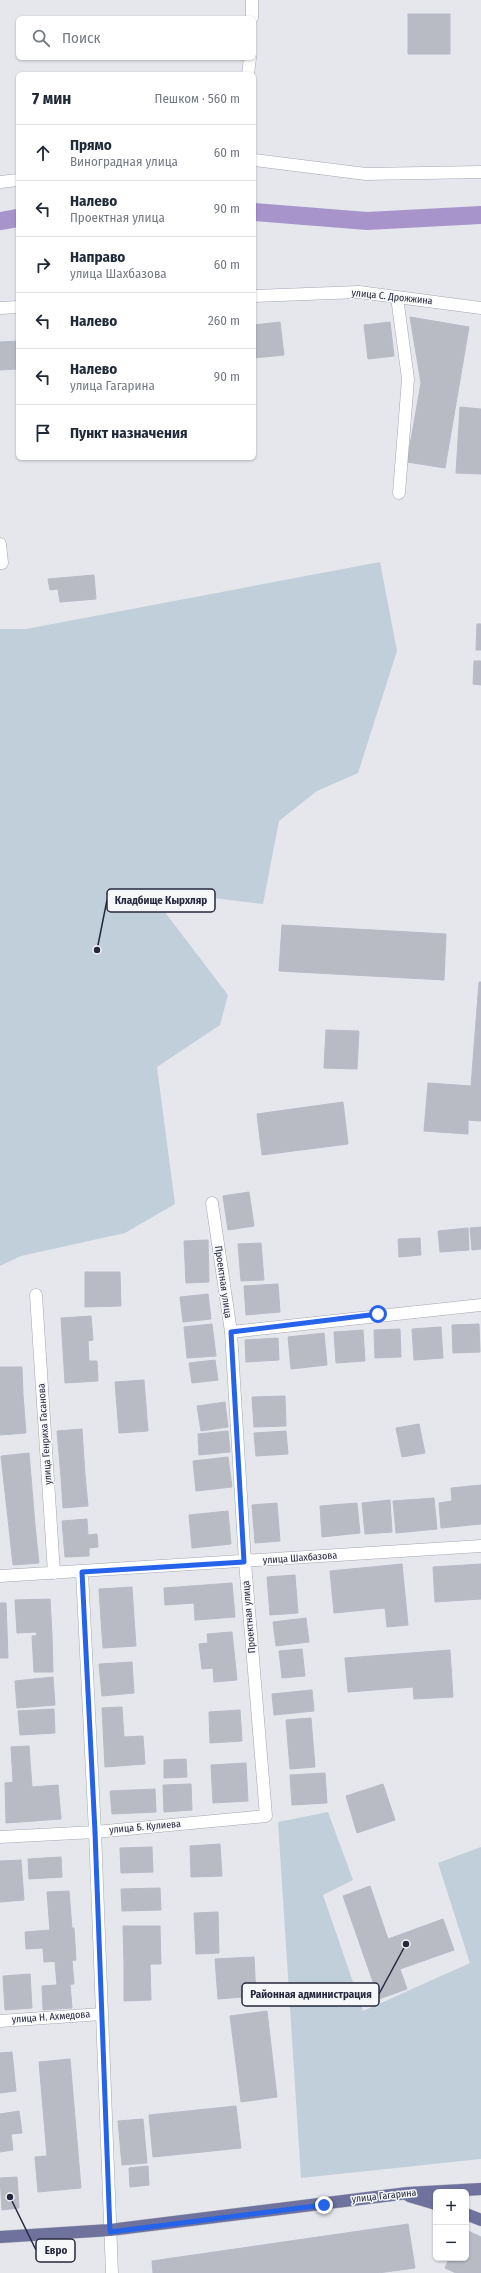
<!DOCTYPE html>
<html lang="ru">
<meta charset="utf-8">
<style>
:root{--surface:#fff;--page:#f6f6f7;--text:#1f2937;--muted:#747a83;--line:#e0e1e3}
body{margin:0;font-family:"Fira Sans Condensed",sans-serif;background:var(--page);color:var(--text)}
.controls{position:absolute;right:12px;bottom:12px;display:grid;overflow:hidden;border-radius:6px;box-shadow:0 1px 3px #0004}
.controls button{width:36px;height:36px;display:grid;place-items:center;padding:0;border:0;border-bottom:1px solid var(--line);background:var(--surface);color:var(--text);font:20px sans-serif}
.stop{position:absolute;width:12px;height:12px;margin:-9px;border:3px solid #2563eb;border-radius:50%;background:#fff}
.stop.end{background:#2563eb;border-color:#fff;box-shadow:0 1px 4px #0008}
.list{margin:0;padding:0;list-style:none}
h2{display:flex;justify-content:space-between;align-items:center;height:52px;margin:0;padding:0 16px;font-size:17px}
h2 small{font-size:13px;font-weight:400;color:var(--muted)}
.list li{display:grid;grid-template-columns:26px 1fr auto;gap:12px;align-items:center;box-sizing:border-box;height:56px;padding:0 16px;border-top:1px solid var(--line)}
.list b{display:block;font-size:15px;white-space:nowrap}
.list p{margin:0;font-size:13px;white-space:nowrap;color:var(--muted)}
.list em{font-size:13px;font-style:normal;color:var(--muted)}
.icon{flex:none;width:22px;height:22px;fill:none;stroke:currentColor;stroke-width:2;stroke-linecap:round;stroke-linejoin:round}
.map{position:relative;flex:none;width:481px;height:2273px;overflow:hidden}
.search{position:absolute;background:var(--surface);box-shadow:0 1px 3px #0004;left:16px;top:16px;width:240px;height:44px;display:flex;align-items:center;gap:10px;box-sizing:border-box;padding:0 14px;border-radius:6px;color:var(--muted);font-size:15px}
.panel{position:absolute;background:var(--surface);box-shadow:0 1px 3px #0004;left:16px;top:72px;width:240px;height:388px;border-radius:6px}
.map>svg:first-child{display:block}
.green{fill:#c1cfdb}
.lines{fill:none;stroke-linecap:round;stroke-linejoin:round}
.canal{stroke:#a794cb;stroke-width:18}
.building{fill:#b8bbc4;stroke:#b8bbc6}
.street-casing{stroke:#a4a6b1;stroke-width:13}
.primary-casing{stroke:#c2c3c9;stroke-width:13}
.street{stroke:#fff;stroke-width:12}
.primary{stroke:#6f729d;stroke-width:12}
.route{stroke:#2563eb;stroke-width:5}
.labels{text-anchor:middle;dominant-baseline:central;stroke-width:3;stroke-linejoin:round;paint-order:stroke}
.street-label{font-size:10px;fill:#26283d;stroke:#f6f7f9}
.leader{fill:none;stroke:#26283d;stroke-width:1.5}
.callout-dot{fill:#26283d;stroke:#f6f7f9;stroke-width:1.5}
.callout{fill:#f6f7f9;stroke:#26283d;stroke-width:1.5}
.callout-label{font-size:11px;text-anchor:middle;font-weight:bold;fill:#26283d}
</style>
<div class="map">
<svg width="481" height="2273" viewBox="0 0 481 2273">
<rect width="100%" height="100%" fill="#e5e7ed"/>
<path class="green" d="M380 562 397 651 358 773 317 791 279 821 263 904 148 890 228 995 220 1025 157 1067 175 1204 125 1233 21 1256 0 1266V629H26Z
M328 1812 353 1880 323 1895 363 2011 470 1963 438 1863 481 1847V2159L301 2178 278 1822Z"/>
<g class="lines">
<path class="canal" d="M254 212 367 221 481 215
M0 221 18 218"/>
</g>
<path class="building" d="M408 14H450V54H408Z
M410 317 469 327 445 468 407 462 421 383Z
M280 322 284 355 254 358V325Z
M390 322 394 356 368 359 364 325Z
M18 341V369L0 370V342Z
M460 407 481 409V474L456 473Z
M94 575 96 599 60 602 58 589 50 590 48 579Z
M477 624H481V650H476Z
M474 661H481V685L473 684Z
M282 925 446 934 444 980 279 971Z
M479 982H481V1121L468 1120V1134L424 1131 428 1083 471 1086Z
M326 1030 359 1031 357 1069 324 1068Z
M343 1102 348 1144 262 1155 257 1114Z
M249 1192 254 1226 228 1230 223 1196Z
M481 1227V1249L472 1250 470 1228Z
M468 1228 469 1250 440 1252 438 1231Z
M420 1238 421 1255 399 1257 398 1239Z
M208 1240 209 1282 186 1283 184 1241Z
M261 1243 264 1280 241 1281 238 1244Z
M85 1272H120L121 1306 85 1307Z
M278 1284 280 1312 246 1315 244 1286Z
M208 1294 211 1319 183 1322 180 1297Z
M91 1316 93 1340 88 1341 89 1361H97L98 1381 65 1383 61 1318Z
M212 1324 216 1356 187 1358 184 1327Z
M479 1324 480 1352 453 1353 452 1325Z
M441 1327 443 1358 414 1360 412 1329Z
M400 1329 401 1357 375 1358 374 1330Z
M363 1330 365 1361 336 1363 334 1332Z
M324 1333 327 1365 291 1369 288 1337Z
M278 1338 279 1360 246 1362 245 1340Z
M215 1360 218 1380 192 1383 189 1363Z
M0 1367H22L23 1395H0Z
M144 1380 148 1431 119 1433 115 1382Z
M0 1395H23L26 1433 0 1435Z
M285 1396 286 1426 254 1427 252 1397Z
M225 1402 228 1427 201 1431 197 1406Z
M419 1424 425 1453 402 1457 396 1428Z
M82 1429 85 1475 61 1477 57 1431Z
M228 1431 230 1452 199 1455 198 1434Z
M286 1431 288 1454 256 1456 254 1433Z
M29 1453 35 1525 9 1528 1 1456Z
M228 1457 232 1487 196 1491 193 1461Z
M85 1475 88 1506 63 1508 61 1477Z
M481 1485V1524L441 1528 439 1503 452 1501 451 1488Z
M434 1498 437 1529 396 1533 393 1501Z
M390 1500 392 1532 365 1534 362 1503Z
M277 1503 280 1541 255 1543 252 1505Z
M357 1503 360 1533 322 1537 320 1506Z
M228 1511 231 1544 192 1548 189 1515Z
M87 1519 88 1535 97 1534 98 1547 89 1548V1556L65 1557 62 1521Z
M35 1525 39 1563 13 1565 9 1528Z
M402 1564 408 1625 387 1627 385 1608 334 1613 330 1571Z
M481 1564V1599L435 1602 433 1567Z
M295 1575 298 1613 270 1615 267 1577Z
M232 1583 235 1617 195 1620 194 1603 165 1605 164 1588Z
M132 1587 134 1618 101 1620 99 1589Z
M50 1599 52 1635 37 1636 36 1632 17 1633 15 1600Z
M0 1603H6L8 1658H0Z
M134 1618 136 1646 103 1648 101 1620Z
M306 1618 309 1642 276 1646 273 1622Z
M232 1632 237 1680 214 1682 213 1668 202 1669 199 1644 208 1643 207 1634Z
M52 1635 53 1672H34L32 1636Z
M302 1649 305 1676 282 1678 279 1651Z
M450 1650 453 1697 414 1699 413 1687 348 1692 345 1658Z
M132 1662 134 1693 102 1696 99 1664Z
M53 1677 55 1705 17 1708 15 1681Z
M312 1690 314 1711 274 1715 272 1694Z
M122 1707 124 1737 143 1736 145 1764 105 1767 102 1708Z
M54 1709 55 1733 20 1735 18 1711Z
M240 1710 242 1741 210 1743 209 1712Z
M311 1718 315 1767 290 1769 286 1720Z
M29 1746 32 1787 58 1785 61 1819 6 1823 5 1783 13 1782 11 1747Z
M186 1759 187 1777 164 1778V1760Z
M246 1763 248 1801 213 1803 211 1765Z
M325 1773 327 1803 292 1805 290 1775Z
M191 1784 192 1810 164 1812 163 1785Z
M383 1784 395 1820 357 1833 346 1796Z
M155 1789 156 1812 112 1814 110 1791Z
M220 1844 222 1876 191 1877 190 1846Z
M152 1847 153 1872 121 1873 120 1848Z
M61 1857 62 1877 29 1879 28 1859Z
M21 1860 24 1900 0 1902V1861Z
M370 1886 388 1939 443 1919 454 1950 400 1969 407 1989 379 1999 343 1896Z
M160 1888 161 1910 122 1911 121 1889Z
M69 1891 72 1929 50 1931 47 1892Z
M218 1912 219 1953 196 1954 194 1913Z
M123 1926H160L161 1964H124Z
M74 1928 76 1960 44 1962 43 1948 26 1949 25 1932Z
M254 1957 256 1996 218 1999 215 1959Z
M72 1960 74 1984 57 1985 55 1962Z
M124 1964H150L151 2000 124 2001Z
M30 1974 32 2008 5 2010 3 1976Z
M70 1984 72 2008 43 2010 42 1986Z
M267 2011 277 2097 241 2102 230 2016Z
M12 2052 16 2091 0 2093V2053Z
M70 2059 81 2188 38 2192 35 2157 47 2156 39 2062Z
M236 2106 241 2148 153 2157 149 2115Z
M19 2111 22 2133 11 2134 13 2150 0 2152V2114Z
M143 2119 147 2163 122 2165 118 2121Z
M148 2166 149 2185 130 2187 129 2168Z
M17 2177 19 2208 2 2210 0 2178Z
M408 2224 415 2268 378 2273H153L152 2261Z
M466 2230 481 2237V2273H456L445 2268 449 2258H466Z"/>
<g class="lines">
<defs>
<path id="street" d="M252 18V0
M248 74 250 58
M254 160 366 174 481 172
M0 182 18 180
M254 296 359 292 481 308
M397 297 408 379 399 493
M0 308 18 307
M0 544 2 563H0
M36 1295 54 1573
M231 1332 481 1305
M82 1572 95 1832 112 2273
M0 1576 481 1546
M0 1837 95 1832 266 1816 245 1562 231 1332 212 1203
M0 2021 102 2014"/>
<path id="primary" d="M409 2196 436 2204
M466 2214 481 2220
M0 2237 110 2230 408 2193 481 2189"/>
</defs>
<use href="#street" class="street-casing"/>
<use href="#primary" class="primary-casing"/>
<use href="#street" class="street"/>
<use href="#primary" class="primary"/>
</g>
<g class="lines">
<path class="route" d="M324 2205 110 2232 95 1832 82 1572 244 1562 231 1332 378 1314"/>
</g>
<g class="labels">
<g class="street-label">
<text transform="translate(392 297) rotate(6)">улица С. Дрожжина</text>
<text transform="translate(223 1282) rotate(82)">Проектная улица</text>
<text transform="translate(45 1434) rotate(-94)">улица Генриха Гасанова</text>
<text transform="translate(300 1558) rotate(-4)">улица Шахбазова</text>
<text transform="translate(249 1617) rotate(-95)">Проектная улица</text>
<text transform="translate(145 1827) rotate(-5)">улица Б. Кулиева</text>
<text transform="translate(51 2017) rotate(-4)">улица Н. Ахмедова</text>
<text transform="translate(384 2196) rotate(-6)">улица Гагарина</text>
</g>
</g>
<path class="leader" d="M97 950L107 900M406 1944L379 1994M10 2197L36 2250"/>
<g class="callout-dot">
<circle cx="97" cy="950" r="4"/>
<circle cx="406" cy="1944" r="4"/>
<circle cx="10" cy="2197" r="4"/>
</g>
<g class="callout">
<rect x="107" y="889" width="108" height="23" rx="4"/>
<rect x="242" y="1983" width="137" height="23" rx="4"/>
<rect x="36" y="2239" width="39" height="23" rx="4"/>
</g>
<g class="callout-label">
<text x="161" y="904">Кладбище Кырхляр</text>
<text x="311" y="1998">Районная администрация</text>
<text x="56" y="2254">Евро</text>
</g>
</svg>
<div class="controls">
<button>+</button>
<button>−</button>
</div>
<div class="stop" style="left:378px;top:1314px"></div>
<div class="stop end" style="left:324px;top:2205px"></div>
<div class="search"><svg class="icon" aria-label="search" viewBox="0 0 24 24"><circle cx="10" cy="10" r="6"/><path d="M15 15l6 6"/></svg>Поиск</div>
<section class="panel">
<h2>7 мин<small>Пешком · 560 m</small></h2>
<ul class="list">
<li><svg class="icon" aria-label="ahead" viewBox="0 0 24 24"><path d="M12 20V5M6 11l6-6 6 6"/></svg><div><b>Прямо</b><p>Виноградная улица</p></div><em>60 m</em></li>
<li><svg class="icon" aria-label="left" viewBox="0 0 24 24"><path d="M17 20v-9H6M10 6l-5 5 5 5"/></svg><div><b>Налево</b><p>Проектная улица</p></div><em>90 m</em></li>
<li><svg class="icon" aria-label="right" viewBox="0 0 24 24"><path d="M7 20v-9h11M14 6l5 5-5 5"/></svg><div><b>Направо</b><p>улица Шахбазова</p></div><em>60 m</em></li>
<li><svg class="icon" aria-label="left" viewBox="0 0 24 24"><path d="M17 20v-9H6M10 6l-5 5 5 5"/></svg><div><b>Налево</b></div><em>260 m</em></li>
<li><svg class="icon" aria-label="left" viewBox="0 0 24 24"><path d="M17 20v-9H6M10 6l-5 5 5 5"/></svg><div><b>Налево</b><p>улица Гагарина</p></div><em>90 m</em></li>
<li><svg class="icon" aria-label="arrive" viewBox="0 0 24 24"><path d="M6 21V4h12l-3 4 3 4H6"/></svg><div><b>Пункт назначения</b></div></li>
</ul>
</section>
</div>
